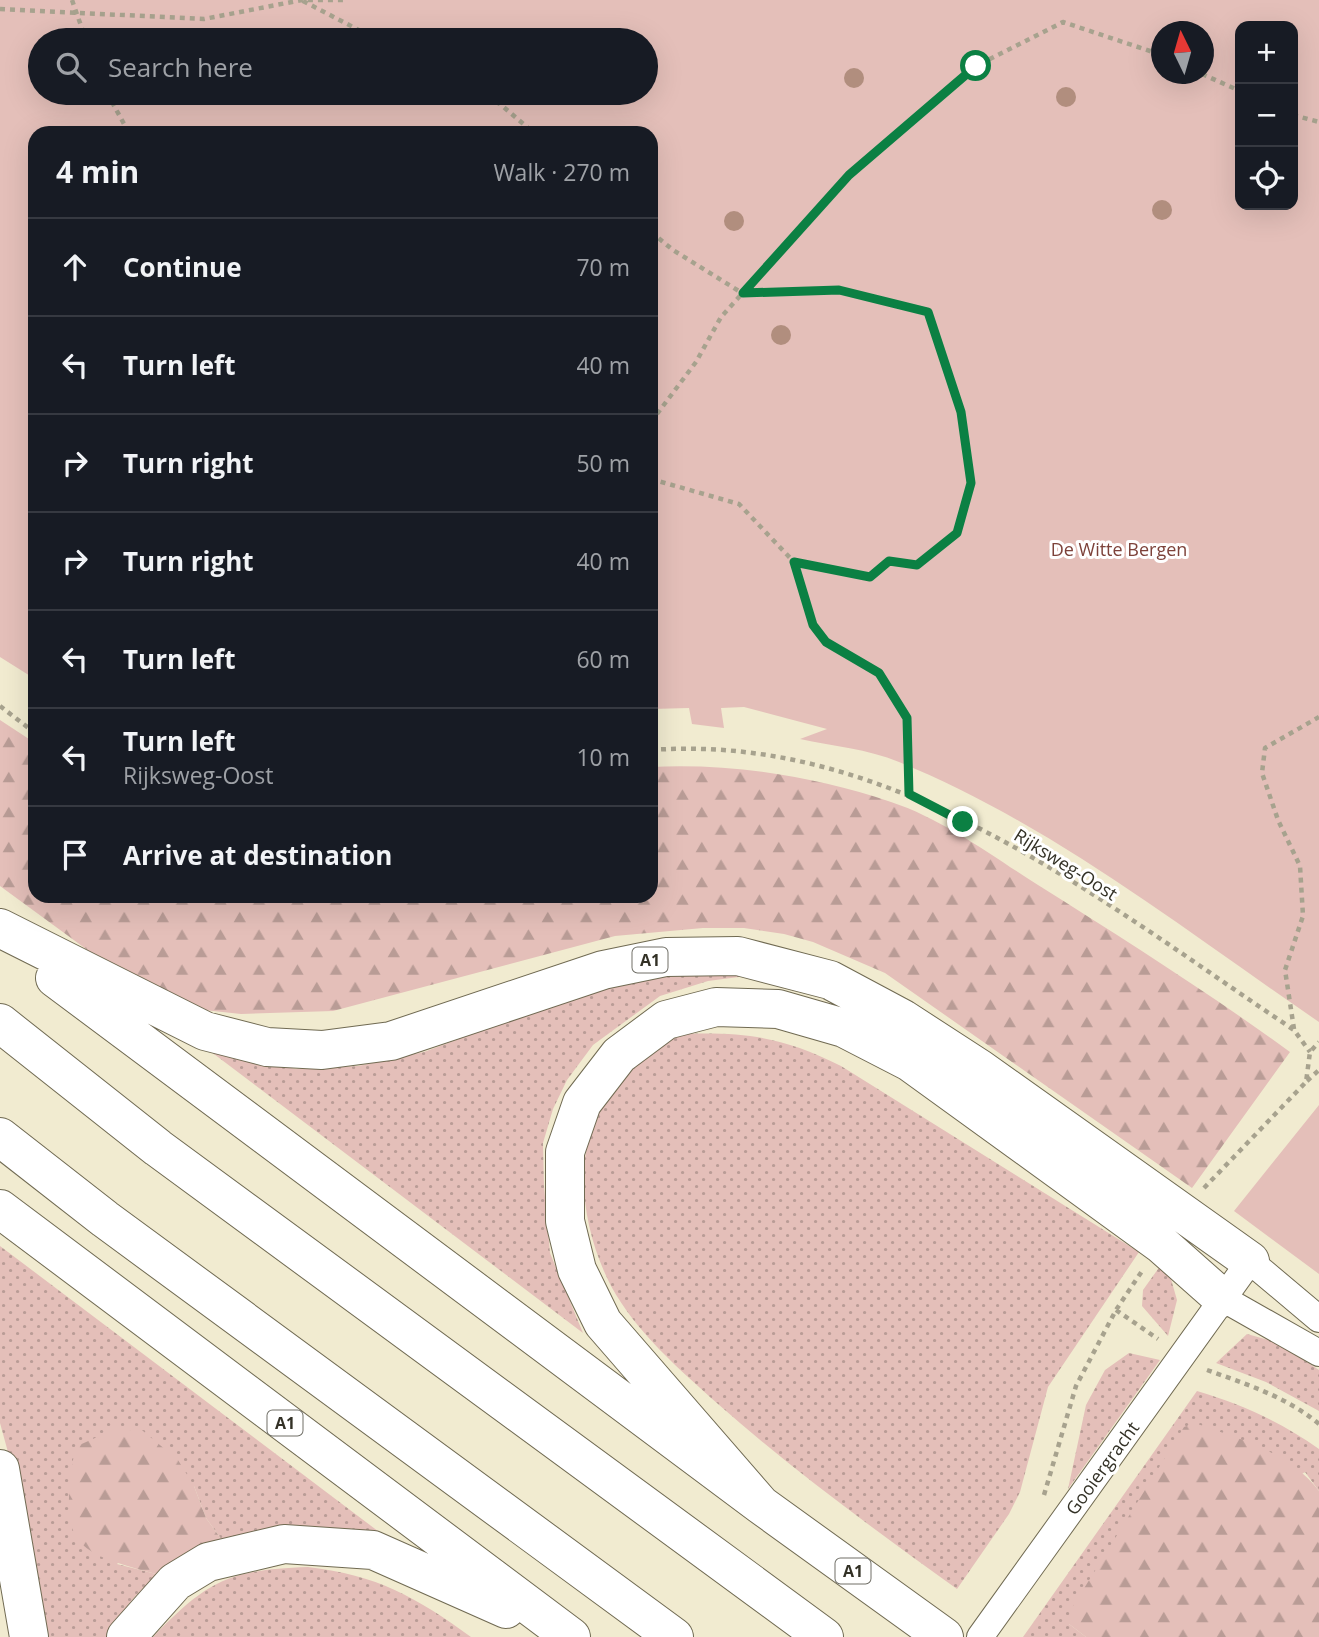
<!DOCTYPE html>
<meta charset="utf-8">
<style>
:root{--surface:#171b24;--page:#20242c;--text:#f1f3f6;--muted:#9ea1a6;--line:#363941}
body{margin:0;font-family:"Open Sans",sans-serif;background:var(--page);color:var(--text)}
.controls{position:absolute;right:21px;top:21px;display:grid;overflow:hidden;border-radius:14px;box-shadow:0 7px 28px #0002}
.controls button{width:63px;height:63px;display:grid;place-items:center;padding:0;border:0;border-bottom:2px solid var(--line);background:var(--surface);color:var(--text);font:35px sans-serif}
.compass{position:absolute;left:1151px;top:21px;width:63px;height:63px;border-radius:50%;background:var(--surface);box-shadow:0 7px 28px #0002;rotate:355deg}
.stop{position:absolute;width:21px;height:21px;margin:-16px;border:5px solid #0b8043;border-radius:50%;background:#fff}
.stop.end{background:#0b8043;border-color:#fff;box-shadow:0 2px 7px #0008}
.list{margin:0;padding:0;list-style:none}
h2{display:flex;justify-content:space-between;align-items:center;height:91px;margin:0;padding:0 28px;font-size:30px}
h2 small{font-size:23px;font-weight:400;color:var(--muted)}
.list li{display:grid;grid-template-columns:46px 1fr auto;gap:21px;align-items:center;box-sizing:border-box;height:98px;padding:0 28px;border-top:2px solid var(--line)}
.list b{display:block;font-size:26px;white-space:nowrap}
.list p{margin:0;font-size:23px;white-space:nowrap;color:var(--muted)}
.list em{font-size:23px;font-style:normal;color:var(--muted)}
.icon{flex:none;width:38px;height:38px;fill:none;stroke:currentColor;stroke-width:2;stroke-linecap:round;stroke-linejoin:round}
.map{position:relative;flex:none;width:1319px;height:1637px;overflow:hidden}
.search{position:absolute;background:var(--surface);box-shadow:0 7px 28px #0002;left:28px;top:28px;width:630px;height:77px;display:flex;align-items:center;gap:18px;box-sizing:border-box;padding:0 24px;border-radius:38px;color:var(--muted);font-size:26px}
.panel{position:absolute;background:var(--surface);box-shadow:0 7px 28px #0002;left:28px;top:126px;width:630px;height:777px;border-radius:21px}
.map>svg:first-child{display:block}
.grass{fill:url(#grass-dots)}
.forest{fill:url(#forest-firs)}
.park{fill:#e4bfb9;fill-rule:evenodd}
.lines{fill:none;stroke-linecap:round;stroke-linejoin:round}
.minor-casing{stroke:#706a52;stroke-width:28}
.motorway-casing{stroke:#706a52;stroke-width:40}
.path{stroke:#a7a28e;stroke-width:4.5;stroke-dasharray:5 5;stroke-linecap:butt}
.minor{stroke:#fff;stroke-width:26}
.motorway{stroke:#fff;stroke-width:38}
.tree{fill:#b18e7e}
.route{stroke:#0b8043;stroke-width:9}
.labels{text-anchor:middle;dominant-baseline:central;stroke-width:6;stroke-linejoin:round;paint-order:stroke}
.shield{fill:#fff;stroke:#706f67;stroke-width:2}
.shield-label{font-size:16px;font-weight:bold;fill:#333126}
.park-label{font-size:18px;fill:#7d423a;stroke:#fff}
.street-label{font-size:18px;fill:#333126;stroke:#fff}
</style>
<div class="map">
<svg width="1319" height="1637" viewBox="0 0 1319 1637">
<defs>
<pattern id="grass-dots" width="8" height="8" patternUnits="userSpaceOnUse" patternTransform="scale(1.75)"><rect width="8" height="8" fill="#e4bfb9"/><path d="M2 2h.1M6 6h.1" fill="none" stroke="#b99c96" stroke-width="1.8" stroke-linecap="round"/></pattern>
<pattern id="forest-firs" width="22" height="20" patternUnits="userSpaceOnUse" patternTransform="scale(1.75)"><rect width="22" height="20" fill="#e4bfb9"/><path d="M5 1l3.5 6h-7zM16 11l3.5 6h-7z" fill="#b99c96"/></pattern>
</defs>
<rect width="100%" height="100%" fill="#f1ebd0"/>
<path class="grass" d="M652 974 754 975 708 981 660 996 593 1045 567 1080 553 1109 543 1143 544 1186 550 1253 583 1333 210 1051 296 1069 358 1066 424 1052 531 1012Z
M682 1034C747 1032 783 1037 841 1066L1139 1252 1048 1387 1020 1492 1009 1514 957 1589C875 1530 794 1471 718 1404 679 1369 636 1332 611 1286 591 1247 580 1201 585 1158 593 1099 632 1061 682 1034Z
M0 1246 407 1553 224 1543 206 1518 194 1486 117 1564 160 1575C136 1591 121 1612 108 1637H49L23 1507 0 1423Z
M1163 1262 1167 1265 1177 1300 1168 1336 1142 1306 1143 1290Z
M1247 1334 1276 1342 1319 1370V1411L1266 1382 1216 1363Z
M1129 1353 1160 1360 1068 1489 1086 1405 1105 1370Z
M1197 1391C1241 1404 1281 1422 1319 1449V1491L1305 1472 1069 1624 1086 1637H1023Z
M308 1567C377 1575 416 1597 471 1637H153C208 1580 229 1570 308 1567Z"/>
<path class="forest" d="M0 720 35 743V896H651V767C732 763 814 776 891 802 943 819 992 856 1038 885 1124 939 1209 993 1290 1052L1192 1188 885 973 813 942 784 934 744 928H703L615 936 333 1011 241 1014 204 1010 97 957 0 886Z
M1195 1423C1239 1439 1290 1452 1319 1491V1637H1086L1069 1624 1070 1611 1184 1427Z
M115 1429 143 1431 178 1460 194 1486 206 1518 224 1543 160 1575C67 1551 60 1543 75 1447Z"/>
<path class="park" d="M0 0H1319V1022C1184 930 1051 824 899 762 868 749 832 746 800 739L827 729 744 707 721 708 724 728 692 724 689 708 651 709V133H35V679L0 657ZM1240 26H1293V205H1240ZM1162 32H1204V74H1162ZM40 40H646V93H40Z
M1319 1105V1274L1234 1211Z"/>
<g class="lines">
<defs>
<path id="minor" d="M1222 1298 1319 1353
M980 1637 1250 1261 1319 1319"/>
<path id="motorway" d="M0 928 205 1031 267 1047 322 1050 391 1041 603 970 666 957 738 956 830 980 903 1019 980 1069 1250 1261
M55 978 761 1505 944 1637
M0 1023 158 1148 824 1637
M0 1137 105 1219 674 1637
M0 1209 571 1637
M0 1469 29 1637
M761 1505 603 1323 577 1270 565 1221V1152L582 1103 619 1055 666 1020 716 1007 778 1009 844 1028 910 1062 1161 1244 1222 1298
M126 1637 175 1582 208 1562 284 1544 373 1550 506 1609"/>
</defs>
<use href="#minor" class="minor-casing"/>
<use href="#motorway" class="motorway-casing"/>
<path class="path" d="M72 0 86 40
M303 1 378 40
M0 9 204 19 302 0H347
M1202 74 1240 91
M107 93 129 133
M478 93 500 104 534 133
M1293 115 1319 122
M651 232 673 250 742 293 839 290 928 312 961 412 971 483 957 533 917 565 889 561 870 577 794 562
M651 422 696 362 721 317 849 175 976 66 1063 22 1162 55
M651 479 739 504 794 562 813 625 826 642 879 673 907 718 909 794
M0 706 35 733
M651 750C896 732 1102 902 1294 1030L1310 1052
M1294 1029 1285 970 1303 916 1300 866 1278 820 1262 773 1265 748 1319 717
M1307 1081 1319 1070
M1204 1188 1306 1082 1310 1052 1319 1042
M1116 1310 1158 1339
M1207 1370C1246 1384 1287 1397 1319 1424
M1044 1495 1076 1386 1116 1310 1142 1271"/>
<use href="#minor" class="minor"/>
<use href="#motorway" class="motorway"/>
</g>
<g class="tree">
<circle cx="854" cy="78" r="10"/>
<circle cx="1066" cy="97" r="10"/>
<circle cx="1162" cy="210" r="10"/>
<circle cx="734" cy="221" r="10"/>
<circle cx="781" cy="335" r="10"/>
</g>
<g class="lines">
<path class="route" d="M963 822 909 794 907 718 879 673 826 642 813 625 794 562 870 577 889 561 917 565 957 533 971 483 961 412 928 312 839 290 743 293 849 175 976 66"/>
</g>
<g class="labels">
<g class="shield">
<rect x="632.5" y="947.5" width="35" height="25" rx="5"/>
<rect x="267.5" y="1410.5" width="35" height="25" rx="5"/>
<rect x="835.5" y="1558.5" width="35" height="25" rx="5"/>
</g>
<g class="shield-label">
<text x="650" y="960">A1</text>
<text x="285" y="1423">A1</text>
<text x="853" y="1571">A1</text>
</g>
<g class="park-label">
<text x="1119" y="549">De Witte Bergen</text>
</g>
<g class="street-label">
<text transform="translate(1066 864) rotate(32)">Rijksweg-Oost</text>
<text transform="translate(1102 1468) rotate(-54)">Gooiergracht</text>
</g>
</g>
</svg>
<div class="controls">
<button>+</button>
<button>−</button>
<button><svg class="icon" aria-label="locate" viewBox="0 0 24 24"><circle cx="12" cy="12" r="6"/><path d="M12 2v4M12 18v4M2 12h4M18 12h4"/></svg></button>
</div>
<svg class="compass" viewBox="-18 -18 36 36"><path d="M0-13l5 13h-10z" fill="#e53935"/><path d="M0 13l5-13h-10z" fill="#9ea1a6"/></svg>
<div class="stop" style="left:976px;top:66px"></div>
<div class="stop end" style="left:963px;top:822px"></div>
<div class="search"><svg class="icon" aria-label="search" viewBox="0 0 24 24"><circle cx="10" cy="10" r="6"/><path d="M15 15l6 6"/></svg>Search here</div>
<section class="panel">
<h2>4 min<small>Walk · 270 m</small></h2>
<ul class="list">
<li><svg class="icon" aria-label="ahead" viewBox="0 0 24 24"><path d="M12 20V5M6 11l6-6 6 6"/></svg><div><b>Continue</b></div><em>70 m</em></li>
<li><svg class="icon" aria-label="left" viewBox="0 0 24 24"><path d="M17 20v-9H6M10 6l-5 5 5 5"/></svg><div><b>Turn left</b></div><em>40 m</em></li>
<li><svg class="icon" aria-label="right" viewBox="0 0 24 24"><path d="M7 20v-9h11M14 6l5 5-5 5"/></svg><div><b>Turn right</b></div><em>50 m</em></li>
<li><svg class="icon" aria-label="right" viewBox="0 0 24 24"><path d="M7 20v-9h11M14 6l5 5-5 5"/></svg><div><b>Turn right</b></div><em>40 m</em></li>
<li><svg class="icon" aria-label="left" viewBox="0 0 24 24"><path d="M17 20v-9H6M10 6l-5 5 5 5"/></svg><div><b>Turn left</b></div><em>60 m</em></li>
<li><svg class="icon" aria-label="left" viewBox="0 0 24 24"><path d="M17 20v-9H6M10 6l-5 5 5 5"/></svg><div><b>Turn left</b><p>Rijksweg-Oost</p></div><em>10 m</em></li>
<li><svg class="icon" aria-label="arrive" viewBox="0 0 24 24"><path d="M6 21V4h12l-3 4 3 4H6"/></svg><div><b>Arrive at destination</b></div></li>
</ul>
</section>
</div>
